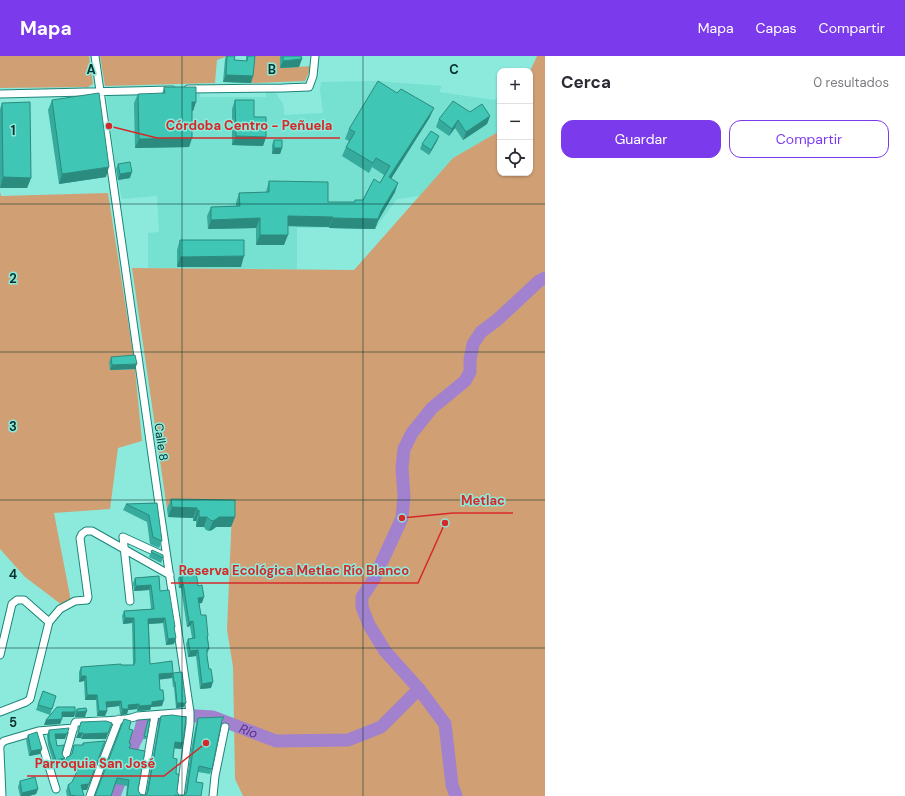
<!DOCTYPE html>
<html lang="es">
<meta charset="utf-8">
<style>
:root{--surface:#fff;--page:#f7f7f7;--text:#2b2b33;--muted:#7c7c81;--line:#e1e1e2;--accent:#7c3aed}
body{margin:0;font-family:"DM Sans",sans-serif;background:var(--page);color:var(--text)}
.controls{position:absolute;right:12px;top:12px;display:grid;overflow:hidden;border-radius:8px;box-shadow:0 1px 3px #0004}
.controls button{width:36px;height:36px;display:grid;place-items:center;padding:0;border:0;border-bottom:1px solid var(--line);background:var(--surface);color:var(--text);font:20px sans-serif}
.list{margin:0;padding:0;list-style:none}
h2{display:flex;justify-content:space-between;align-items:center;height:52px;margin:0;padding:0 16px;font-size:17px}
h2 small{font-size:13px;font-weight:400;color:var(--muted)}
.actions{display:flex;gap:8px;padding:12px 16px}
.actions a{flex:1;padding:9px 0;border:1px solid var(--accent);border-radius:12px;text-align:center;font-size:14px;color:var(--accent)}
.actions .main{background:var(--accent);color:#fff}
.icon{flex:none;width:22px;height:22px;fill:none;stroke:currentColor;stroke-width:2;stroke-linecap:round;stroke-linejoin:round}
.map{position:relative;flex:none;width:545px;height:740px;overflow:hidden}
header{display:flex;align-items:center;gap:24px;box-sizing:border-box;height:56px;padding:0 20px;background:var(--accent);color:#fff}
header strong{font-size:19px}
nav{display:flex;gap:22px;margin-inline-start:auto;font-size:14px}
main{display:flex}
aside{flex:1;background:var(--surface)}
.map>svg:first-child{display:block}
.built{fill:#76e0d1}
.green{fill:#d0a074}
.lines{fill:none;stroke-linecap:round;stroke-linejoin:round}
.river{stroke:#a281ce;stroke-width:13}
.minor-casing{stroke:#1b8478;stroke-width:9}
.minor{stroke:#fff;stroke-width:7}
.wall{fill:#36aa9c}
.shaded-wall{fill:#2c8b7f}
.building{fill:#3fc6b5;stroke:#2c8b7f}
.grid{fill:none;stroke:#07322d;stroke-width:1;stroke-opacity:0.55}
.labels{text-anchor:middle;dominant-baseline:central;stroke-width:3;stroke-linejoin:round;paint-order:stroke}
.street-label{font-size:12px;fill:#07322d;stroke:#8ceadc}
.water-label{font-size:13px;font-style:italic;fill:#5b2d88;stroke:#8ceadc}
.grid-label{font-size:13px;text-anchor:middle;font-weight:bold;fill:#07322d;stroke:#8ceadc;stroke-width:3;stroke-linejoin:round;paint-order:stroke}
.leader{fill:none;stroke:#d62828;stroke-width:1.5}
.callout-dot{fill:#d62828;stroke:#8ceadc;stroke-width:1.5}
.callout-label{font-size:13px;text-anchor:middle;font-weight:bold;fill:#d62828;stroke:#8ceadc;stroke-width:3;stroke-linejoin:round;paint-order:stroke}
</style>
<header>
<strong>Mapa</strong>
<nav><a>Mapa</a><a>Capas</a><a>Compartir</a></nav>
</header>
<main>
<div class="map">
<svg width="545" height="740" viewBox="0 0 545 740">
<rect width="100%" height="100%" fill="#8ceadc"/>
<path class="built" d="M376 25 442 30 439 36 495 44 500 36V72L498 76 453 102 420 140 397 143 375 173 329 172H297V213L148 212V177L159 176 157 140 122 143 116 113 106 38 200 36V41H266V35L275 36 282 46 284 51V59L323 57 320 34 321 26Z"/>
<path class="green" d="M0 0H89L93 28 88 31 0 32Z
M100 0H228L217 4 215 27 105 30Z
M253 0H280L281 12 312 10 305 25 251 27Z
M537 0H545V740H243L235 723 233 611 227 574 232 455 167 453 132 212 354 214 453 102 498 76 500 72V117H530V15Z
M0 135 1 140 108 137 134 304 110 314 135 313 142 385 118 392 110 453 54 457 71 545 62 549 25 521 0 493Z"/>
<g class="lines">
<g class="river">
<path id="s1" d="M114 740 134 687 140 676 143 664 180 659 213 661 276 685 348 684 381 671 419 633"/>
<path d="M456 740 452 729 445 668 419 633 385 595 369 569 362 551V541L374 523 402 462 404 440 402 412 404 393 412 377 432 352 465 325 470 316V304L473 288 481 276 497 264 539 225 545 222"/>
</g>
<defs>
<path id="minor" d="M95 0 160 455 190 656V668L180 740
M188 33 283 32 309 31 313 20 315 0
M0 38 172 34
M130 545 123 481 160 498
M0 599 12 548 17 544H24L49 566
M0 656 26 646 30 643 49 566 60 553 75 545 87 544 88 541 80 482 82 478 86 475H92L170 519
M38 675 56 733
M0 692V689L4 685 38 675 74 672
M0 695 2 740
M65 702 75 667 76 666C91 665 125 666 137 660L190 656
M90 740 102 707 119 663
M141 740 155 659
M213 740 215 720 225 671"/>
</defs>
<use href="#minor" class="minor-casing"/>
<use href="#minor" class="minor"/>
</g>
<path class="wall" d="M226 0H235L234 4 246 5V0H255L253 20 251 27 223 26 225 3Z
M280 0H301L299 11 280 12Z
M164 31 196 46 193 55H192V82L189 91 135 92 134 47 138 38H162Z
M52 44 106 121 59 128 48 54Z
M235 44 254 61 266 81 263 90 232 89V53Z
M2 47 31 122 27 132H0V53Z
M470 56 490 60 487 68 463 84 455 72 449 80 436 71 439 63Z
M430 61 391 122 395 136 378 165 375 173 329 172V171L288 170 284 189H256V172L208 173 207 160 211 151 236 150V147L239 137 266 136 269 125 328 146H354L355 144H363L380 127 384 119 372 111 369 117 342 100 346 91 349 85 345 83 349 73Z
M274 84 282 92 280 98H272V89Z
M437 85 429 99 420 93 422 88Z
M118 108 130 122 118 124 116 113Z
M180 184 241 211H177V194Z
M111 301 135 313 110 314 109 306Z
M171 443 235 461 231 471H216L212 474 209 475 206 474 204 471H196V465H193V462L168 461 167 453Z
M157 447 162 485 159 492 150 488 147 466 123 454 126 448Z
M152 494 163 502 161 507 149 501Z
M180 517 198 530 202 547H199L201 559 208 582 209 593 207 598 211 632 200 633 196 600 188 601 186 588 188 583 192 582 190 570 187 571 181 532H179L178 523Z
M159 520 160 535 175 571 174 573V588L166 589 163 567 149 568 150 608 173 617 184 651 176 652 174 631H173L172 622 159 623 160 634 162 650 151 651 150 654 137 655V653L128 654 127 658 121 659 120 658 119 650 106 651 107 655 105 660H97L96 644H85L84 625 79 626V616L81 611 133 609 132 567 123 568 122 560 124 555 151 553 149 534 134 535 133 527 135 522Z
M43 635 56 640 50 659 36 654Z
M77 653 85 661H75V658L74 661H62L60 668 44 669 46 664 75 656Z
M161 660 183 687 181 693 174 692 173 702 176 718 177 736 179 739H184L185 738 191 694 196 668 198 662 222 667 221 668 212 713 210 718 198 716 196 726 201 740H126L127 730 116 728 111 740H95L124 663 129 673V692L138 734 140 738 144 739 146 738 159 665Z
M148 664 147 681 146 683H143Z
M49 674 65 683H56L57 690 63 700 65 702 64 707 54 709 48 689 47 679Z
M28 679 42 693 40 698 29 700 26 684Z
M83 687 87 734H82L84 740H67L66 735 68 729 72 726 78 713 63 711 64 707 67 701 70 700 71 699 74 689H82Z
M20 725 38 733 36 738 29 740H20L18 731Z"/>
<path class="shaded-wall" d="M302 3 299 11 280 12 283 5Z
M226 19 253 20 251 27 223 26Z
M192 46H196L193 55H189Z
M434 52 430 61 386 131 389 121Z
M490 60 487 68 463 84 466 76Z
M458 64 455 72 449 80 452 73Z
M236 80 266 81 263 90 232 89Z
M439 80 437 85 429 99 431 94Z
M192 82 189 91 135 92 139 83Z
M274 92H282L280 98H272Z
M109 111 106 121 59 128 62 118Z
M132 116 130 122 118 124 120 118Z
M3 121 31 122 27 132H0Z
M398 127 395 136 378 165 375 173 329 172 333 162 381 155Z
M288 160 333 161 329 171 284 170Z
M260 162 256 172 208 173 211 164Z
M260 179H288L284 189H256Z
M244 200 241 211H177L180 201Z
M137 308 135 313 110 314 112 309Z
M172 451 197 452 193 462 168 461Z
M199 454 196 465H193L197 455Z
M199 461H207L204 471H196Z
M219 461H235L231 471H216L212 474 209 475 213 465Z
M181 526H183L181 532H179Z
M151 529 149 534 134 535 136 530Z
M204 541 202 547 196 548 198 542Z
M125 562H134L132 567 123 568Z
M165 562 163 567 147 568 148 563Z
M193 565 190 570 187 571 189 566Z
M176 582 174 588 166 589 168 583Z
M198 594 196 600 188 601 190 595Z
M173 617 172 622 157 624 159 618Z
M81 620H86L84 625 79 626Z
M213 626 211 632 200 633 202 628Z
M87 639H97L96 644H85Z
M164 644 162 650 151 651 150 654 137 655 139 650 152 646Z
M121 645 119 650 104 652 106 646Z
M177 647H186L184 651 176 652Z
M139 648 137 653 128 654 127 658 121 659 123 653 128 649Z
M87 655 85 661H75L77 656Z
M99 655H107L105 660H97Z
M62 656H75L74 661H60Z
M62 663 60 668 44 669 46 664Z
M112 667 106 683H81L83 678Z
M78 677H83L81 682H76Z
M55 678H67L65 683H53Z
M105 685 87 734H79L81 729Z
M175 686 183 687 181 693 173 692Z
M42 693 40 698 29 700 31 695Z
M65 702 64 707 54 709 56 704Z
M65 705 81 707 79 713 63 711Z
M38 733 36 738 29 740H21L22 737Z"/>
<path class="building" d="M227 0H235L234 4 247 5 248 0H255L253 20 226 19Z
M283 0H301L302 3 283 5Z
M378 25 397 37 401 33 434 52 389 121 398 127 381 155 378 163 333 162V161L288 160V179H260V162L211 164V151L240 150 239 137 269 136V125L328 126V146H355V144H363L374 123 380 127 390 110 376 102 373 107 346 91 355 76 349 73Z
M164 31H196V46H192V82L139 83 138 38 165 37Z
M99 37 109 111 62 118 52 44Z
M235 44H254V61H266V81L236 80Z
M453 45 470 56 482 48 490 60 466 76 458 64 452 73 439 63Z
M30 46 31 122 3 121 2 47Z
M431 75 439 80 431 94 422 88Z
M274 84H282V92H274Z
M130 106 132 116 120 118 118 108Z
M180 184H244V200L180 201Z
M135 299 137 308 112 309 111 301Z
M171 443 235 444V461H219L215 464 213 465 210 464 207 461H199V454L197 455V452L172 451Z
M157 447 162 485 153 481 149 459 126 448Z
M152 494 163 499V502L151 496Z
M196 515 198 530 202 529 204 541 198 542 201 559H206L208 580H207L209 593H207V600L209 613H211L213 626 202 628 198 594 190 595 188 583 195 582 193 565 189 566 183 526H181L180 517Z
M159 520 160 535 169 534 175 571H174L176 582 168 583 165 562 148 563 150 608 172 605 173 617 159 618 160 634H163L164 644 152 646V649L139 650V648L128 649 129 653H122L121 645 106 646 107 655H99L97 639H87L86 620H81V611L121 608V609H134V607H135L134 562H125L124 555 154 553 151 529 136 530 135 522Z
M182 616 186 647H177L175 626H174L173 617Z
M43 635 56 640 52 653 38 649Z
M57 651H75V656H62V663L46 664Z
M86 652 87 655 77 656V653Z
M172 659 186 661 183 687 175 686 173 702 177 703 176 718H179L177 736 179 739H184L186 738 187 735 194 688 198 662 224 661 222 664 212 713 199 710 196 726 203 727 201 740H183L175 739V740H127L129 724 117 722 111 740H95L124 663 131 665 129 673 133 674 129 687 131 688 129 692 145 695 138 734 140 738 144 739 147 738 148 735 161 660Z
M148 664H150L147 681 144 680Z
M106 665 112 667 108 677 83 678V677H78L81 666Z
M69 672 67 678H55L57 690 64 689 62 698 63 700 65 702 56 704 49 684V674Z
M37 676 42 693 31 695 28 679Z
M105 685 89 728 81 729 84 740H74V739L71 740 68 729 72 726 81 707 65 705 67 701 70 700 72 698 74 689H83V687Z
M35 721 38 733 22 737 20 725Z"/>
<path class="grid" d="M182 0V740M363 0V740M0 148H545M0 296H545M0 444H545M0 592H545"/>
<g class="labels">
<g class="street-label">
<text transform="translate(161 386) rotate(82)">Calle 8</text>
</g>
<g class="water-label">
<text stroke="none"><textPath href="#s1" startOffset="190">Río</textPath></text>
</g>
</g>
<g class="grid-label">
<text x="91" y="18">A</text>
<text x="272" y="18">B</text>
<text x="454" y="18">C</text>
<text x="13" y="79">1</text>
<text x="13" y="227">2</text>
<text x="13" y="375">3</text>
<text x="13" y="523">4</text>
<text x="13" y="671">5</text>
</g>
<path class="leader" d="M109 70L157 82H340M402 462L453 457H513M445 467L418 527H171M206 687L164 720H27"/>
<g class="callout-dot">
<circle cx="109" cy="70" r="4"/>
<circle cx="402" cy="462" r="4"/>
<circle cx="445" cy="467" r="4"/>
<circle cx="206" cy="687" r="4"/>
</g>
<g class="callout-label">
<text x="249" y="74">Córdoba Centro - Peñuela</text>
<text x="483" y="449">Metlac</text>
<text x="294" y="519">Reserva Ecológica Metlac Río Blanco</text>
<text x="95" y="712">Parroquia San José</text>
</g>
</svg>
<div class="controls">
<button>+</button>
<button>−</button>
<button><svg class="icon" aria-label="locate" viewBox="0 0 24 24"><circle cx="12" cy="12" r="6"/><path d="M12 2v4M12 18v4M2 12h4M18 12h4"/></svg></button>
</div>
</div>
<aside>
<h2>Cerca<small>0 resultados</small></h2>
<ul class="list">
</ul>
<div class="actions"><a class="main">Guardar</a><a>Compartir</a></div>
</aside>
</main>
